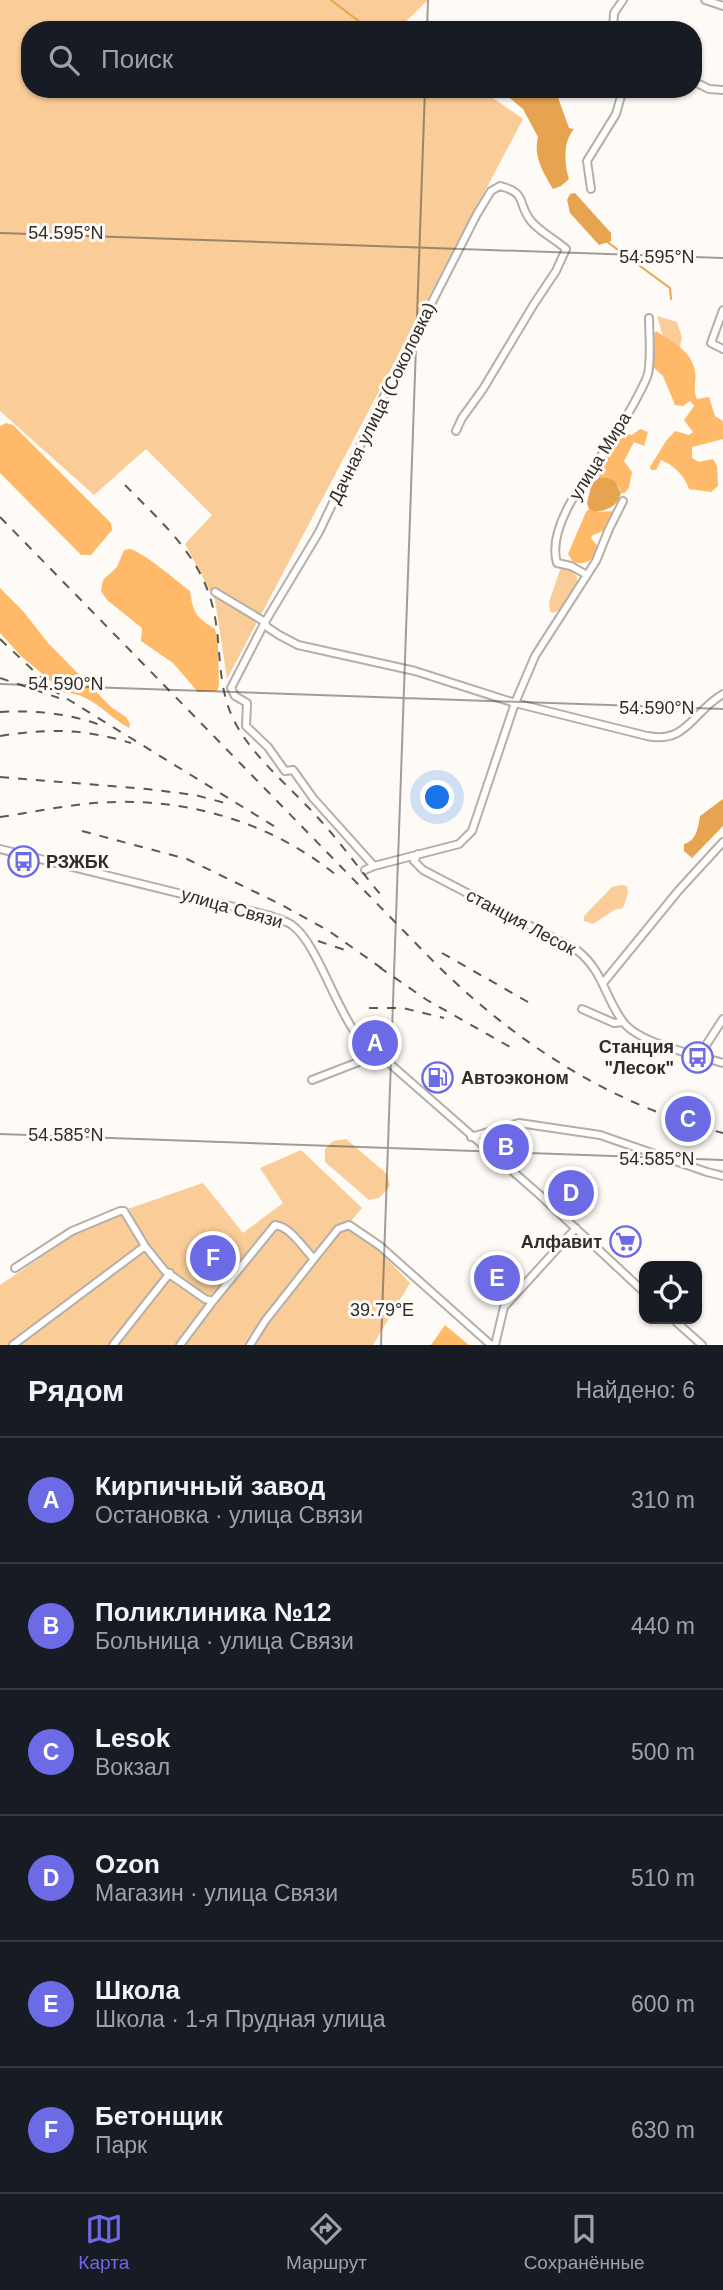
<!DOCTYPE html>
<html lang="ru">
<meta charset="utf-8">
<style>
:root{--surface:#171b24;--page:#242831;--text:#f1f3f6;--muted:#9ea1a6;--line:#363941;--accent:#6c6ae4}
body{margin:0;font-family:Arial,sans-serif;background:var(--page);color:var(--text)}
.controls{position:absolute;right:21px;bottom:21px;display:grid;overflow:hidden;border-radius:14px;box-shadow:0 2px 5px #0004}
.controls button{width:63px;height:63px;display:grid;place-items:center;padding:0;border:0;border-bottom:2px solid var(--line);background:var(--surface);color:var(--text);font:35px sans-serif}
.you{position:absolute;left:438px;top:798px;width:24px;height:24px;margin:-18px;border:5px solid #fff;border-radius:50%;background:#1a73e8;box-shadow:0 0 0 10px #1a73e833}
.badge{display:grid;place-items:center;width:46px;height:46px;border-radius:50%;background:var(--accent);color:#fff;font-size:23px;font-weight:700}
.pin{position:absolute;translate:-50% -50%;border:4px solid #fff;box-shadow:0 2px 7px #0006}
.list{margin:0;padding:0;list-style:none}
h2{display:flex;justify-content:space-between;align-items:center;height:91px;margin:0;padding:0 28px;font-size:30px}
h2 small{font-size:23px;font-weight:400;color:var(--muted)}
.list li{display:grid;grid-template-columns:46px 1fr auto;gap:21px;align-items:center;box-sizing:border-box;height:126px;padding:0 28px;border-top:2px solid var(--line)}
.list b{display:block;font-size:26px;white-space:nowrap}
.list p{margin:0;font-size:23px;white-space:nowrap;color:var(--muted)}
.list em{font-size:23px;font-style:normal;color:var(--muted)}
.icon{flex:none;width:38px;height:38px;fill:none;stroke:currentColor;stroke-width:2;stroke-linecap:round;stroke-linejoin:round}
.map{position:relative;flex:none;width:723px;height:1345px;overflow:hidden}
.search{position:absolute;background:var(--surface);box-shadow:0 2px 5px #0004;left:21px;right:21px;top:21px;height:77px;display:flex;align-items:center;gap:18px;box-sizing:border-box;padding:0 24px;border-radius:28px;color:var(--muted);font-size:26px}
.sheet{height:847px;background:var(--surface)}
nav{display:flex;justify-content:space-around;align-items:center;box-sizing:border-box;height:98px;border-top:2px solid var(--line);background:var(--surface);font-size:19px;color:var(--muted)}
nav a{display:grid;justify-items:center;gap:4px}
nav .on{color:var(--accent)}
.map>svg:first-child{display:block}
.green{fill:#f9cc98}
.forest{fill:#feba68}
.water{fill:#e6a451}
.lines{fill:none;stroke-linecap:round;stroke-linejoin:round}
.stream{stroke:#e6a451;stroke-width:2}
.minor-casing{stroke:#b6afa8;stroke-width:10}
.minor{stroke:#fff;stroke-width:6}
.rail{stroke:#5b5956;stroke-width:2;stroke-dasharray:9 9;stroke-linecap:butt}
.ticks{fill:none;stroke:#2f2d2a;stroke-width:2;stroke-opacity:0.45}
.labels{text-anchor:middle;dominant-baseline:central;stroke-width:6;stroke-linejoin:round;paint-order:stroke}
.street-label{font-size:18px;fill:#2f2d2a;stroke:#fefaf5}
.poi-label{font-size:18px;font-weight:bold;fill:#2f2d2a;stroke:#fefaf5;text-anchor:start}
.ticks-label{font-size:18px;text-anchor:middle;fill:#2f2d2a;stroke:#fefaf5;stroke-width:6;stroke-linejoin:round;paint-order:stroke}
</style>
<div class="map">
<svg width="723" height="1345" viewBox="0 0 723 1345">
<rect width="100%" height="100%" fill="#fefaf5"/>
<path class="green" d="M0 0H428L397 30H30V89H480L523 119 227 679 215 600 185 544 212 515 146 449 94 495 0 411Z
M657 316 677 322 682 338 680 347 663 336Z
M564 568 572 571 577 577V581L561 609 553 613 550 611 549 602 560 570Z
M621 885 627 886 628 893 623 908 614 910 593 924 584 921V916L612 887Z
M346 1139 387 1174 390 1186 379 1198 369 1200 325 1162V1149L333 1141Z
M301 1150 362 1208 351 1221 410 1283 373 1345H0V1285L96 1220 203 1183 243 1233 283 1203 260 1168Z"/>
<path class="forest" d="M656 331C672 342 691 350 695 371 697 381 692 389 697 399L709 397 715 416 723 421V439L692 447V458L699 462 713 459 717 466 718 486 711 492 689 489C685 476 674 465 661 460L656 470H651L650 467 666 441 675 431 689 435 693 432 684 420 694 406 690 401 683 406 675 405 663 376 652 366 651 338Z
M6 423 13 425 111 523 112 530 91 555H81L0 473V426Z
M640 429 648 432 644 446 634 442 624 461 632 472 629 487 625 493H621L619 487 608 478H599L600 467 619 433 632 435Z
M589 509 595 512 613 511 603 531 593 535 591 538 598 547 596 556C588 562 583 565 573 562L568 554 586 512Z
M130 549C143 552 177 581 190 591 193 613 196 617 215 629L218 643 219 685 217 691 198 692 173 663 141 641 142 628 107 600 101 591 103 580 117 567 124 550Z
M0 588 23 611 48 643 111 707 126 717 130 724 129 728C109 717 89 692 65 693L21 656 0 633Z
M445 1325 469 1345H431Z"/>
<path class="water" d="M499 89H550L556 92 569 128 574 129C563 141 564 164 569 179L561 186 553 189C543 172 533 156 538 137L523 109Z
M575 193 611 233V241L599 245 570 213 567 200 570 194Z
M599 478H608L615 481 621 493C617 507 608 510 595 512L589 509 587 503 592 483Z
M723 799V826L692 858 684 851V844C697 840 698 828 700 816Z"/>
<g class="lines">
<path class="stream" d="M331 0 369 29
M606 241 670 288 671 299"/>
<defs>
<path id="minor" d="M705 0 723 6
M613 30 614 13 623 0
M693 81 709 89 723 90
M591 189 587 161 616 114 623 89
M723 310 711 343 723 349
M587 575 571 566 557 563C545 523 596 466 616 434 627 416 639 396 647 377 652 364 649 333 649 318
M215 592 265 622 267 627 279 635 298 645 415 671 515 703 647 736C687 744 692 712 723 694
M0 849 271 916C278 919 286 921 292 925 317 943 335 1007 357 1035L541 1196 644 1292
M418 854 414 861 423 870 578 951C604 972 605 999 624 1023 641 1044 697 1055 723 1063
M374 866 313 798 293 770 285 771 268 747 246 726 247 703 235 696 231 688 265 622 319 532 379 406 477 214 491 191 500 186C528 193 517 204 531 221 540 232 555 239 566 249L556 271 534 304 483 389 462 418 456 431
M365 870 374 866 459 844 472 831 515 703 535 656 596 561 609 529 623 501
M603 983 679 890 723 842
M582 1009 614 1023 623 1022
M699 1056 723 1019
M312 1080 361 1061 365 1053V1041
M471 1137 519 1123 600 1135 707 1172 723 1176
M15 1268 72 1231 120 1211H124L145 1246
M673 1319 702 1345
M13 1345 145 1246 165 1271 205 1299 213 1301 275 1225C291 1227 303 1248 314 1259L338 1229 349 1225 380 1246 491 1345
M113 1345 170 1273
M180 1345 213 1301
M250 1345 265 1321 314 1259
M495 1345 504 1307 576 1228"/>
</defs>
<use href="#minor" class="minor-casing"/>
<use href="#minor" class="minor"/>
<path class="rail" d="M125 485C160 521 199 554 212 604 222 640 216 678 231 714 247 753 292 788 320 820 341 843 360 870 380 894
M0 517 433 961C514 1042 611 1105 723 1133
M0 639 56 692 277 828
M0 678 59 698
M0 712C35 710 67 713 100 725
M0 736C48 728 85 729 131 743
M0 777 147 789 195 795 229 804
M0 817C28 813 56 807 85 804 177 794 269 819 341 879
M82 831 187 859 280 904 329 931 387 972
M318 941 351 952
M442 953 528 1002
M379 967 427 1000 510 1047
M369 1008H403L444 1018"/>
</g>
<path class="ticks" d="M427 30 428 0M0 233 723 258M0 684 723 709M0 1134 723 1160M381 1345 425 89"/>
<defs>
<symbol id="bus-ring" viewBox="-11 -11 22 22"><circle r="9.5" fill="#fefaf5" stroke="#6c6ae4" stroke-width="1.5"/><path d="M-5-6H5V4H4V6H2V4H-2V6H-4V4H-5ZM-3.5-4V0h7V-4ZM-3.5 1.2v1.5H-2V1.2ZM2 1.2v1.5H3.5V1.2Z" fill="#6c6ae4"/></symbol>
<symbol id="fuel-ring" viewBox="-11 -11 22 22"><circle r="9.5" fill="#fefaf5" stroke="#6c6ae4" stroke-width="1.5"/><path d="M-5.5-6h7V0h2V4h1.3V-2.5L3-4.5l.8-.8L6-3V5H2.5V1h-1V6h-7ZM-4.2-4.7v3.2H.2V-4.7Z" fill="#6c6ae4"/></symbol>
<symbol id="supermarket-ring" viewBox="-11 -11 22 22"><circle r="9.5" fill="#fefaf5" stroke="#6c6ae4" stroke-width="1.5"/><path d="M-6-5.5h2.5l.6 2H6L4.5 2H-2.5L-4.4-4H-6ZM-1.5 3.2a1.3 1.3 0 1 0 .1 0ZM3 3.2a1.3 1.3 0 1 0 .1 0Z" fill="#6c6ae4"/></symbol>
</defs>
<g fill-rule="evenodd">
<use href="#bus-ring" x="6" y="844" width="35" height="35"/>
<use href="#bus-ring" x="680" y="1040" width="35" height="35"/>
<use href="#fuel-ring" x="420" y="1060" width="35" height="35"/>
<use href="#supermarket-ring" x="608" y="1224" width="35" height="35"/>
</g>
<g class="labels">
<g class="street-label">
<text transform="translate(382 403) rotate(-64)">Дачная улица (Соколовка)</text>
<text transform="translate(600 456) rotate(-58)">улица Мира</text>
<text transform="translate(232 908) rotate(16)">улица Связи</text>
<text transform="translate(521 922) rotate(28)">станция Лесок</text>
</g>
<g class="poi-label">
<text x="46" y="862">РЗЖБК</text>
<text x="674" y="1047" text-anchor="end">Станция<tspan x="674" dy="21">"Лесок"</tspan></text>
<text x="461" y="1078">Автоэконом</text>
<text x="602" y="1242" text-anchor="end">Алфавит</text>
</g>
</g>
<g class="ticks-label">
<text x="66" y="239">54.595°N</text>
<text x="657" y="263">54.595°N</text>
<text x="66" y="690">54.590°N</text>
<text x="657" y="714">54.590°N</text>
<text x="66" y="1141">54.585°N</text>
<text x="657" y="1165">54.585°N</text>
<text x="382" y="1316">39.79°E</text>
</g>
</svg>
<div class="controls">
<button><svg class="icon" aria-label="locate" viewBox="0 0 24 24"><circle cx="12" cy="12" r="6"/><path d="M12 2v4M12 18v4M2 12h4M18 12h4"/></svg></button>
</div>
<div class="you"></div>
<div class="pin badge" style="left:375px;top:1043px">A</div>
<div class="pin badge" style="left:506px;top:1147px">B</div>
<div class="pin badge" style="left:688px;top:1119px">C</div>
<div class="pin badge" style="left:571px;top:1193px">D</div>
<div class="pin badge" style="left:497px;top:1278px">E</div>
<div class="pin badge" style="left:213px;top:1258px">F</div>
<div class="search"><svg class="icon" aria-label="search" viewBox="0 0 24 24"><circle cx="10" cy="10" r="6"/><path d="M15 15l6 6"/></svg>Поиск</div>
</div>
<section class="sheet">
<h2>Рядом<small>Найдено: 6</small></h2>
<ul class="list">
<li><span class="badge">A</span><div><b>Кирпичный завод</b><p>Остановка · улица Связи</p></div><em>310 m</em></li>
<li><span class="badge">B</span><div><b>Поликлиника №12</b><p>Больница · улица Связи</p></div><em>440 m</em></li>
<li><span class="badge">C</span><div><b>Lesok</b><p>Вокзал</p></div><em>500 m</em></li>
<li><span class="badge">D</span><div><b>Ozon</b><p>Магазин · улица Связи</p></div><em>510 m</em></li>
<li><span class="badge">E</span><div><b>Школа</b><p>Школа · 1-я Прудная улица</p></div><em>600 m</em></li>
<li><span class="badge">F</span><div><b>Бетонщик</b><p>Парк</p></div><em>630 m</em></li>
</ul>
</section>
<nav>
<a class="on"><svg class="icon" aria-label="map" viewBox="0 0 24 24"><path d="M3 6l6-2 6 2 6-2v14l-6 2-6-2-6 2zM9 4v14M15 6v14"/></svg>Карта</a>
<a><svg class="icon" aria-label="directions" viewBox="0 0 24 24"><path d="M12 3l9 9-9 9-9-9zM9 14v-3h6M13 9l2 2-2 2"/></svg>Маршрут</a>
<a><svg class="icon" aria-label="saved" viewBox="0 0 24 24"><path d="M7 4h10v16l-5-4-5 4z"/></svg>Сохранённые</a>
</nav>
